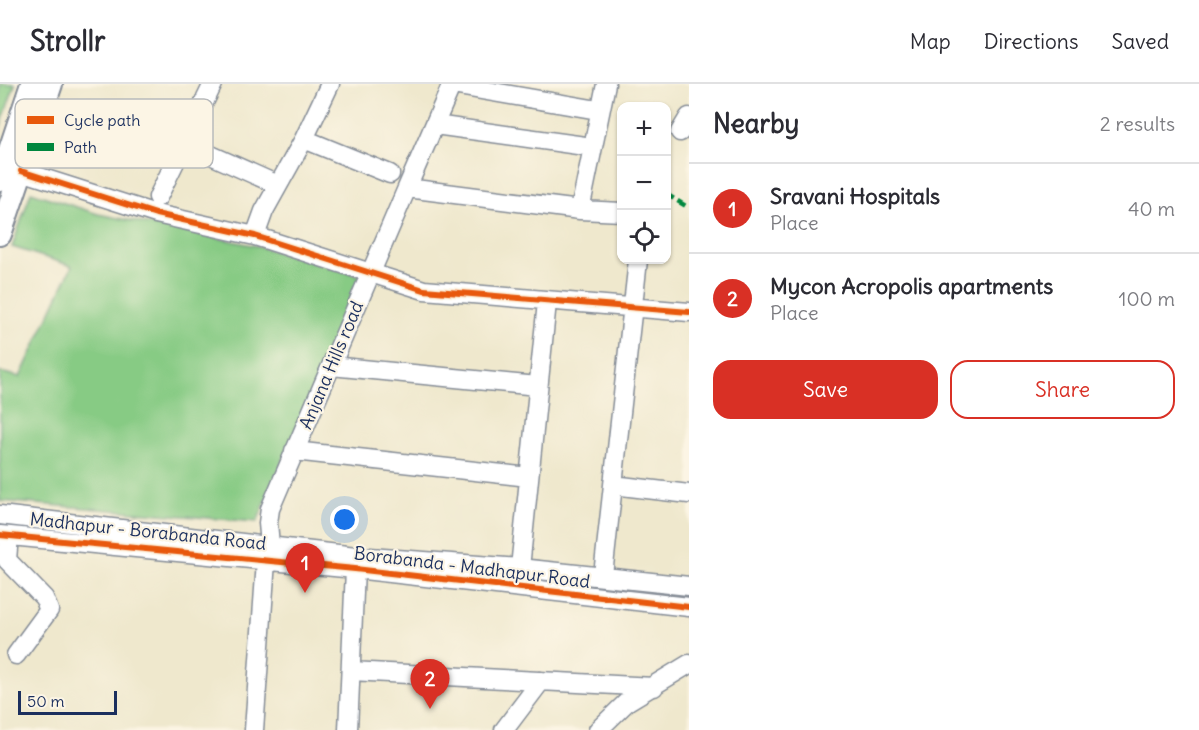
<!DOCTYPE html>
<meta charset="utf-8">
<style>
:root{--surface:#fff;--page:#f7f7f7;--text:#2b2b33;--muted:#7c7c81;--line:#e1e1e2;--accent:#d93025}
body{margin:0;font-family:Delius,sans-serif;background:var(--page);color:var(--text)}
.controls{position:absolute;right:18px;top:18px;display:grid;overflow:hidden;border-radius:12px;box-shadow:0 2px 4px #0004}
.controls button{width:54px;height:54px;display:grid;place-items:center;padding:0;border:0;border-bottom:2px solid var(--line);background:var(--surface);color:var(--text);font:30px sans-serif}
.scale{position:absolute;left:18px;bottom:15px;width:99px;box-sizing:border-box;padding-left:6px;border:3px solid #1b2f5e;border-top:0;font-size:16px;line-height:21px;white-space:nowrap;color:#1b2f5e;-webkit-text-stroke:4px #fcf5e5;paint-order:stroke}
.you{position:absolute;left:345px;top:436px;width:21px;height:21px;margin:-15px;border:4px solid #fff;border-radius:50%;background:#1a73e8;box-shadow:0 0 0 9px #1a73e833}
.badge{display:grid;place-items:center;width:39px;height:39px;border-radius:50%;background:var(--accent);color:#fff;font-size:20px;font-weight:700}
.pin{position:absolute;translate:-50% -50px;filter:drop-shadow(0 2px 3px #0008)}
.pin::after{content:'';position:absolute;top:32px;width:21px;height:18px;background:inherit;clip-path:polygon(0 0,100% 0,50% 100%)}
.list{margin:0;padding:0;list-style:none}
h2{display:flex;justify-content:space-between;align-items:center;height:78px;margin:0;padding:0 24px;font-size:26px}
h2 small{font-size:20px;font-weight:400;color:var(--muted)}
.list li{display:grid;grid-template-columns:39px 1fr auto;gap:18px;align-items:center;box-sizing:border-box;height:90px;padding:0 24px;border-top:2px solid var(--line)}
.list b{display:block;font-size:22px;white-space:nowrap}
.list p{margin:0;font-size:20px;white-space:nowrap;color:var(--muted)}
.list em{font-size:20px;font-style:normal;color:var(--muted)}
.actions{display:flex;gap:12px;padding:18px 24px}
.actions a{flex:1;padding:14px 0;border:2px solid var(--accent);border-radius:18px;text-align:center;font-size:21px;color:var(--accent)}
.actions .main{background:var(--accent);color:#fff}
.icon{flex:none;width:33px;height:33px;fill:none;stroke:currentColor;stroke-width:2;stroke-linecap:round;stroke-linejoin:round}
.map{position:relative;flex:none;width:689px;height:646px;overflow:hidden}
header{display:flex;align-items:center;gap:36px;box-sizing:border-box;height:84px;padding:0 30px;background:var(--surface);border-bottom:2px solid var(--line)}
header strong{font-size:28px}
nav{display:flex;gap:33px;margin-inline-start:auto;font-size:21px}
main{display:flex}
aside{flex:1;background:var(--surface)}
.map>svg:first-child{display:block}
.green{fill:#87cb84;stroke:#517d71;stroke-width:1.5}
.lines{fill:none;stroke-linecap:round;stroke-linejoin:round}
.minor-casing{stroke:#858c96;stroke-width:21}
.major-casing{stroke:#858c96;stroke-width:26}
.minor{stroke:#fff;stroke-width:18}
.major{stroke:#fff;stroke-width:22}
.quiet{stroke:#00873e;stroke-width:4.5;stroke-dasharray:9 4.5;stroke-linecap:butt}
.cycleway-casing{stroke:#fcf5e5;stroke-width:10}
.cycleway{stroke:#e8590c;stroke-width:6}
.labels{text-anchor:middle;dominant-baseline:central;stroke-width:4.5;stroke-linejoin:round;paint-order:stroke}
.street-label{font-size:18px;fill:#1b2f5e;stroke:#fcf5e5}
.key{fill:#fcf5e5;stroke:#b8babc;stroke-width:1.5}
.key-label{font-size:16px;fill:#1b2f5e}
</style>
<header>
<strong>Strollr</strong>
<nav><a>Map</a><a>Directions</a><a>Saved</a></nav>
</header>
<main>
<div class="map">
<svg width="689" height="646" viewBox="0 0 689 646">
<rect width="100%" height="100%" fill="#fcf5e5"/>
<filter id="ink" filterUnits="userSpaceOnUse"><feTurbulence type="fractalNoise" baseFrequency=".0167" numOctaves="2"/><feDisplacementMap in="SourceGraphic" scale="12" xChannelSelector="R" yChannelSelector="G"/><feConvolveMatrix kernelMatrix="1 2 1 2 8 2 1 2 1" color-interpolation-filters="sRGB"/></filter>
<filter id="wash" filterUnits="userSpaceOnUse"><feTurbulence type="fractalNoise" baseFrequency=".008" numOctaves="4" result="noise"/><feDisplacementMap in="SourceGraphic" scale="24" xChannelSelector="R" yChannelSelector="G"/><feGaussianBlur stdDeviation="1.35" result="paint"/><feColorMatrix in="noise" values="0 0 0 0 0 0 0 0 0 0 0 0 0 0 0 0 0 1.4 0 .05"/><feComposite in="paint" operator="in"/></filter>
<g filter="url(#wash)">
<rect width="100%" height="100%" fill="#efe8cd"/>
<path class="green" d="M0 0H15L0 44Z
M31 108 98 130 257 162 361 192 257 438 0 417V288L20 293 72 182 12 163Z"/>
</g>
<g filter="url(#ink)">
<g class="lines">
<defs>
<path id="minor" d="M452 0 407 104 580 126 622 128
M452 1 598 26
M435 41 592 63
M680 48 689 33
M304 55 390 90
M184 59 278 101
M21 87 156 130 255 152 424 206 689 228
M158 113 213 0
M580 126 606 0
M255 152 264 127 304 55 330 0
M331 282 538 302
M294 367 529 393
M613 401 689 410
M0 431 356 472 520 484 689 502
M0 451 355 485 689 523
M9 452 7 476 44 514 49 526 16 571
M270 461 268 439 270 425 407 104
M520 484 547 218
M603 491 638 176
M351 587 654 603
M254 646 266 477
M348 646 355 485
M504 646 541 597
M598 646 628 617 689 580"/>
<path id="major" d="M0 96 32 0
M0 150 51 0"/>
</defs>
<use href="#minor" class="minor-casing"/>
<use href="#major" class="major-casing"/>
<use href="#minor" class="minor"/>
<use href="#major" class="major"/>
<path class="quiet" d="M666 110 689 124"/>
<defs>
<path id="cycleway" d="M21 87 156 130 255 152 424 206 689 228
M0 451 355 485 689 523"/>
</defs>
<use href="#cycleway" class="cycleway-casing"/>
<use href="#cycleway" class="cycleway"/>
</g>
</g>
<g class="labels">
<g class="street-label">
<text transform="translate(331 281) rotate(-67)">Anjana Hills road</text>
<text transform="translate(148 447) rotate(6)">Madhapur - Borabanda Road</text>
<text transform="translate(472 483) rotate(7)">Borabanda - Madhapur Road</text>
</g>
</g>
<rect x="15" y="15" width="198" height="69" rx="9" class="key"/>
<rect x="27" y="32" width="27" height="8" fill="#e8590c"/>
<rect x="27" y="59" width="27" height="8" fill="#00873e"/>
<g class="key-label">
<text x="64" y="42">Cycle path</text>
<text x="64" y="69">Path</text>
</g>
</svg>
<div class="controls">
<button>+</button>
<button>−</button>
<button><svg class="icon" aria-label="locate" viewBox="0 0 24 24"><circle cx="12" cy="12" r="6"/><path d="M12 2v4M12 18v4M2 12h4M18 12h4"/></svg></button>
</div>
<div class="scale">50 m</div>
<div class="you"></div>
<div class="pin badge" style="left:305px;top:509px">1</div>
<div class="pin badge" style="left:430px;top:625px">2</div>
</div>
<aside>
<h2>Nearby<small>2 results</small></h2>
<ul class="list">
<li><span class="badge">1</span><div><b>Sravani Hospitals</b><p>Place</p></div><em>40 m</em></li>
<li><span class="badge">2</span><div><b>Mycon Acropolis apartments</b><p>Place</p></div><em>100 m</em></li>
</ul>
<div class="actions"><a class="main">Save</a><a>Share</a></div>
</aside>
</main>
